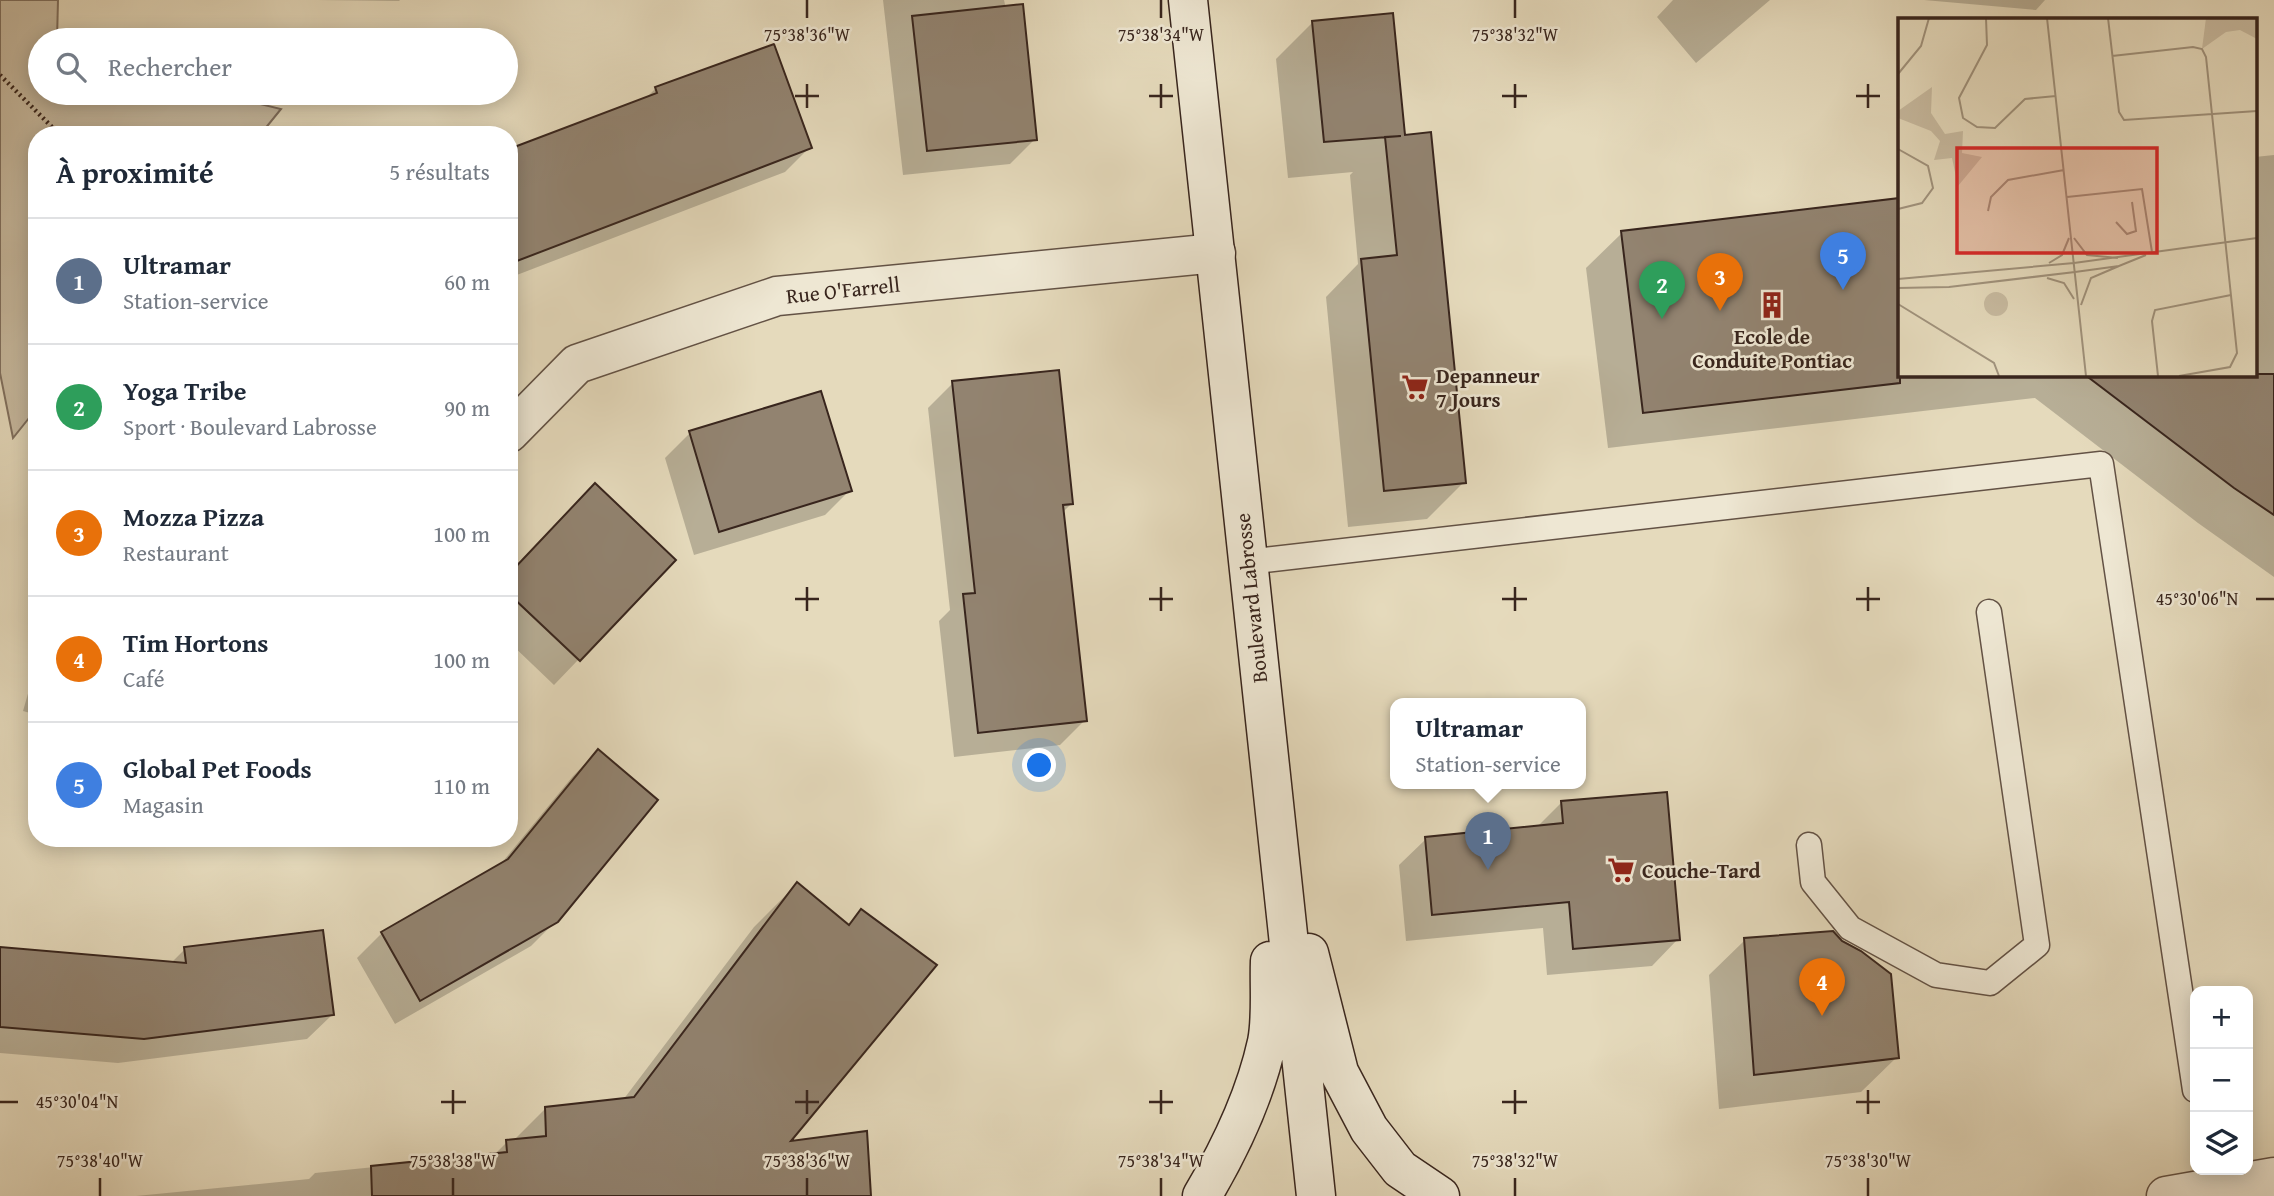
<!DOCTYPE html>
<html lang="fr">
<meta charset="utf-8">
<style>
:root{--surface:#fff;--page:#f2f2f3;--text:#1f2937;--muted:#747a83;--line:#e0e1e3;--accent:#b45309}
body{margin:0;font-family:"Gentium Book Plus",serif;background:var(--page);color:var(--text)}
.controls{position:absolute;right:21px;bottom:21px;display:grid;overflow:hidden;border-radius:14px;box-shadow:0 4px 18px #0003}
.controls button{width:63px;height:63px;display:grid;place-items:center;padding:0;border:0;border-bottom:2px solid var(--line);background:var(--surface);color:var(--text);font:35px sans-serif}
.you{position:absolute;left:1040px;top:766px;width:24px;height:24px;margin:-18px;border:5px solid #fff;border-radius:50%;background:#1a73e8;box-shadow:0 0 0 10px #1a73e833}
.badge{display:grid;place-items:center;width:46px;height:46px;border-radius:50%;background:var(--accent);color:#fff;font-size:23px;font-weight:700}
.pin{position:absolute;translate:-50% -58px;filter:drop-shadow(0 2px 4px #0008)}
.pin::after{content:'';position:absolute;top:37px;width:24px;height:21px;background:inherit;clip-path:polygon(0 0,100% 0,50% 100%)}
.popup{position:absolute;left:1390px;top:698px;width:196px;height:91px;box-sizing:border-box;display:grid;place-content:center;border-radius:14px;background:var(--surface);filter:drop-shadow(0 2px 5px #0005);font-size:23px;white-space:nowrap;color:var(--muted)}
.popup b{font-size:26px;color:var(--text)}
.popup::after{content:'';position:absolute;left:50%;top:100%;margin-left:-14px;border:14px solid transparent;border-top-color:var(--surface)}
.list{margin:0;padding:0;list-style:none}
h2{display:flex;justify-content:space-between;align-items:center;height:91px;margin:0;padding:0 28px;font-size:30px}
h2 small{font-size:23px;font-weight:400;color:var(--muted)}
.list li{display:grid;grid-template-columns:46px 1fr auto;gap:21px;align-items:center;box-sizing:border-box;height:126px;padding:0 28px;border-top:2px solid var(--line)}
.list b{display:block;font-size:26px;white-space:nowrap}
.list p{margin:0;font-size:23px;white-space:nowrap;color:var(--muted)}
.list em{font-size:23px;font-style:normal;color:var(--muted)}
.icon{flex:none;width:38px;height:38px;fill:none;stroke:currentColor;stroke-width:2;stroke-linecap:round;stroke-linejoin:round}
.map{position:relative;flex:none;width:2274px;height:1196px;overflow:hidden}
.search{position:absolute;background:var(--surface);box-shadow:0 4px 18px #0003;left:28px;top:28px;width:490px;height:77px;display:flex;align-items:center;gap:18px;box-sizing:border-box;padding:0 24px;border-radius:38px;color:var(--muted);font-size:26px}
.panel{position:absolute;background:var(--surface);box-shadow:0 4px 18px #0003;left:28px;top:126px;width:490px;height:721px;border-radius:28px}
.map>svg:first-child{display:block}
.green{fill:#c8bba1;stroke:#80705f;stroke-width:2}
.shadow{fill:#0003}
.building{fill:#928370;stroke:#38251d;stroke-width:2}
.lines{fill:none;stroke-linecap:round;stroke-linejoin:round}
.service-casing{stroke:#635245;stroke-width:27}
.minor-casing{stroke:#635245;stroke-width:41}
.tertiary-casing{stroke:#635245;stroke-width:41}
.secondary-casing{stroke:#38251d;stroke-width:41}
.path{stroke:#38251d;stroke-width:4.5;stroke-dasharray:2 3.5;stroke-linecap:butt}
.service{stroke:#eee7d3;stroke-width:24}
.minor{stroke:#eee7d3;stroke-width:38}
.tertiary{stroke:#eee7d3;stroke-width:38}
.secondary{stroke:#eee7d3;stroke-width:38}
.ticks{fill:none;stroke:#38251d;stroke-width:2.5}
.labels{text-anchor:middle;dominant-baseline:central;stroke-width:5;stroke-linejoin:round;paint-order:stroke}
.street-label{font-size:21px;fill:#38251d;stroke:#eee7d3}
.poi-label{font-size:21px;font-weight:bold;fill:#38251d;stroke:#eee7d3;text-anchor:start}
.inset-road{fill:none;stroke:#a0927c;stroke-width:2}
.view{fill:#d62828;fill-opacity:0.15;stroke:#d62828;stroke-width:3.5}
.inset-edge{fill:none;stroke:#38251d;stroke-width:3.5}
.ticks-label{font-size:18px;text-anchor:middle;fill:#38251d;stroke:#eee7d3;stroke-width:5;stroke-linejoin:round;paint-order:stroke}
</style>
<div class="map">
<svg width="2274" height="1196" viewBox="0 0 2274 1196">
<rect width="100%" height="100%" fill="#e5dabc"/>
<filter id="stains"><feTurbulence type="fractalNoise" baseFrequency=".00286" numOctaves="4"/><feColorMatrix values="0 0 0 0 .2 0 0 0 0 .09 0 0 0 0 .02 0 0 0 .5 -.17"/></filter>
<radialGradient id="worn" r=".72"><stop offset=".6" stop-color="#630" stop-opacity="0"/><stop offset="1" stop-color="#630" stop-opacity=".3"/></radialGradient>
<path class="green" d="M0 0H58L57 40H40V93H214L281 109 260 135H37V408L13 438 0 373Z"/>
<path class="shadow" d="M317 0H400L399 1Z
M883 0H1004L1035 139 1010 164 903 175Z
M1770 0 1696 63 1657 17 1673 0Z
M1924 0H2045L2036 10Z
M1312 23 1404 137 1464 482 1427 519 1348 527 1326 297 1358 264 1350 175 1353 172 1288 178 1276 59Z
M773 46 810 147 785 172 509 278V151L645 99 655 89Z
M2274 155V577L2198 523 2035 398 1608 448 1586 268 1622 233 1899 374H2255V157Z
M953 383 1072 503 1062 513 1085 720 1060 745 954 757 939 621 950 610 928 408Z
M690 433 850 490 825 515 694 555 665 458Z
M674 560 554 685 509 642V575Z
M37 662V715L23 711Z
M598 751 556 921 531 946 395 1024 357 958 382 933 500 865 573 776Z
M1562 802 1678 939 1652 966 1547 975 1543 928 1406 941 1399 865 1426 839 1537 827Z
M797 884 847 926 862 912 787 1143 870 1196H136L309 1179 315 1173 494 1155 507 1142 513 1141 546 1108 623 1100 754 927Z
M1745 940 1841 942 1897 1057 1861 1092 1719 1109 1709 975Z
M0 949 171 963 185 949 332 1015 307 1039 118 1063 0 1053Z"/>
<path class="building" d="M1023 4 1037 140 927 151 912 16Z
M1393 13 1405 135 1431 132 1466 483 1384 491 1361 259 1397 255 1385 137 1401 136 1324 142 1312 21Z
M774 44 812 148 509 264V149L657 93 655 87Z
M1900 198V383L1643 413 1621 231Z
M1059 370 1073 504 1063 505 1087 721 978 733 963 594 975 593 952 381Z
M2084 374H2274V515L2234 488Z
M821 391 852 491 719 532 689 431Z
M595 483 676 560 580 661 509 594V574Z
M598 749 658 800 558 922 420 1001 381 932 508 859Z
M1667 792 1680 940 1573 949 1569 902 1432 915 1425 837 1563 823 1561 801Z
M797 882 849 925 861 909 937 965 791 1141 867 1131 871 1196H372L371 1166 507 1152 506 1140 546 1136 545 1107 634 1097Z
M323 930 334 1015 144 1039 0 1027V947L186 963 184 947Z
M1833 931 1842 941 1861 951 1891 974 1899 1058 1754 1075 1744 938Z"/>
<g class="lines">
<defs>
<path id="service" d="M1247 562 2101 464 2195 1090
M1809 845 1813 882 1850 928 1936 975 1990 983 2037 945 1989 612"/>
<path id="minor" d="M509 433 577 364 777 296 1216 253"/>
<path id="tertiary" d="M2166 1196 2274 1177"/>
<path id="secondary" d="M1188 0 1316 1196
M1309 953 1339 1072 1369 1129 1400 1169 1440 1196
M1202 1196C1231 1147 1255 1097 1267 1042 1272 1017 1269 987 1270 961"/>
</defs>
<use href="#service" class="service-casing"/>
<use href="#minor" class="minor-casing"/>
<use href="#tertiary" class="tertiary-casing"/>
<use href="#secondary" class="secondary-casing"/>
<path class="path" d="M0 75 60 135"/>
<use href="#service" class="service"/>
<use href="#minor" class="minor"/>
<use href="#tertiary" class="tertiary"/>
<use href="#secondary" class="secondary"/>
</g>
<path class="ticks" d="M807 0V18M1161 0V18M1515 0V18M807 84V108M1161 84V108M1515 84V108M1868 84V108M795 96H819M1149 96H1173M1502 96H1527M1856 96H1880M807 587V611M1161 587V611M1515 587V611M1868 587V611M795 599H819M1149 599H1173M1502 599H1527M1856 599H1880M2256 599H2274M453 1090V1114M807 1090V1114M1161 1090V1114M1515 1090V1114M1868 1090V1114M0 1102H18M441 1102H466M795 1102H819M1149 1102H1173M1502 1102H1527M1856 1102H1880M100 1178V1196M453 1178V1196M807 1178V1196M1161 1178V1196M1515 1178V1196M1868 1178V1196"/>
<defs>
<symbol id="building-bare" viewBox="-9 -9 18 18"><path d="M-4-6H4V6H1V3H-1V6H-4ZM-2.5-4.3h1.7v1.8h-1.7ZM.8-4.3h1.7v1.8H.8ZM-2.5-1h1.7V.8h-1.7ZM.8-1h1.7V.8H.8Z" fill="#8f2418" stroke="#eee7d3" stroke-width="2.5" paint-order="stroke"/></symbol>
<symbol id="supermarket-bare" viewBox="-9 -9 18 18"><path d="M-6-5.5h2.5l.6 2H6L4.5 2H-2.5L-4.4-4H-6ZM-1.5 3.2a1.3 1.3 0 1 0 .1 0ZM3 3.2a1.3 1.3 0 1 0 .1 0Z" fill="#8f2418" stroke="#eee7d3" stroke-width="2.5" paint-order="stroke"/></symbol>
</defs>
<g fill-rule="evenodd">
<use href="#building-bare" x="1753" y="286" width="38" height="38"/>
<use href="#supermarket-bare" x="1396" y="368" width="38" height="38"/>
<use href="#supermarket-bare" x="1602" y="851" width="38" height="38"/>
</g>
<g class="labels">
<g class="street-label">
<text transform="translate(843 290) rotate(-6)">Rue O'Farrell</text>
<text transform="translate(1251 598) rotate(-96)">Boulevard Labrosse</text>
</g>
<g class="poi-label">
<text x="1772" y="336" text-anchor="middle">Ecole de<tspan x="1772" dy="24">Conduite Pontiac</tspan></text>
<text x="1436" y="375">Depanneur<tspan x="1436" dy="24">7 Jours</tspan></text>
<text x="1642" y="870">Couche-Tard</text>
</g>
</g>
<g transform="translate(1898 18)">
<rect width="359" height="359" fill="#e5dabc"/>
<path d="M308 0H359V21L342 12 328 14 304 31ZM34 69 33 95 47 116 65 113 64 135 84 139 60 168 54 140 36 142 42 123 33 113 0 100V93ZM86 286a12 12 0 1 1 24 0a12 12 0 1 1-24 0Z" fill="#c8bba1"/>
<path class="inset-road" d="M88 0 89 27 61 80 65 100 79 109 97 110 127 81 158 78M149 0 188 358M210 0 221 94 226 102 359 93M214 38 295 29 304 31 308 39 339 335 332 349 281 358M0 56 23 28 31 0M0 131 30 148 35 170 24 185 0 191M169 179 244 171 254 234M90 193 93 179 110 162 166 152M218 204 229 216 238 213 234 184M176 220 189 237 220 240M151 245 164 237 171 220M176 245 359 220M177 254 221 248 248 237M149 260 166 265 176 281M0 261 176 245M0 270 51 269 177 254M0 286 96 345 101 358M183 287 193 260 221 248M260 358 254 303 257 292 333 277"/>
<path class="view" d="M59 130H259V235H59Z"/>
<rect width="359" height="359" class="inset-edge"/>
</g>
<g class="ticks-label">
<text x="807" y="41">75°38'36"W</text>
<text x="1161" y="41">75°38'34"W</text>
<text x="1515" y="41">75°38'32"W</text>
<text x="2197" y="605">45°30'06"N</text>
<text x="77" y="1108">45°30'04"N</text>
<text x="100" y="1167">75°38'40"W</text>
<text x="453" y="1167">75°38'38"W</text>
<text x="807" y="1167">75°38'36"W</text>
<text x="1161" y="1167">75°38'34"W</text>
<text x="1515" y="1167">75°38'32"W</text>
<text x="1868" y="1167">75°38'30"W</text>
</g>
<rect width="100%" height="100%" filter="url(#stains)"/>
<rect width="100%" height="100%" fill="url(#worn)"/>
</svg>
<div class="controls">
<button>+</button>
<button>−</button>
<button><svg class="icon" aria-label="layers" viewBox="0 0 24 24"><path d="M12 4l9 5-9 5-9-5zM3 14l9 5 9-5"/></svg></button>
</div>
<div class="you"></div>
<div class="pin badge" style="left:1488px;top:870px;background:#5c6f8a">1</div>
<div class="popup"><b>Ultramar</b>Station-service</div>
<div class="pin badge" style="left:1662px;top:319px;background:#2e9e5b">2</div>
<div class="pin badge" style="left:1720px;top:311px;background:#e8710a">3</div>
<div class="pin badge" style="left:1822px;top:1016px;background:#e8710a">4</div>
<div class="pin badge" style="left:1843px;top:290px;background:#3f7fe0">5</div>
<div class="search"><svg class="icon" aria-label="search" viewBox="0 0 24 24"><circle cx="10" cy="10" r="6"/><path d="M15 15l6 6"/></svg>Rechercher</div>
<section class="panel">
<h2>À proximité<small>5 résultats</small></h2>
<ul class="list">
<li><span class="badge" style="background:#5c6f8a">1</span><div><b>Ultramar</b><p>Station-service</p></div><em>60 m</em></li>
<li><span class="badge" style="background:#2e9e5b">2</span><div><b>Yoga Tribe</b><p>Sport · Boulevard Labrosse</p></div><em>90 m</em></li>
<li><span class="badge" style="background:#e8710a">3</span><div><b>Mozza Pizza</b><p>Restaurant</p></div><em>100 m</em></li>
<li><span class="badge" style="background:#e8710a">4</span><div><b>Tim Hortons</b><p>Café</p></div><em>100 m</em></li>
<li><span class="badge" style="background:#3f7fe0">5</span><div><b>Global Pet Foods</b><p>Magasin</p></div><em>110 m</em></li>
</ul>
</section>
</div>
